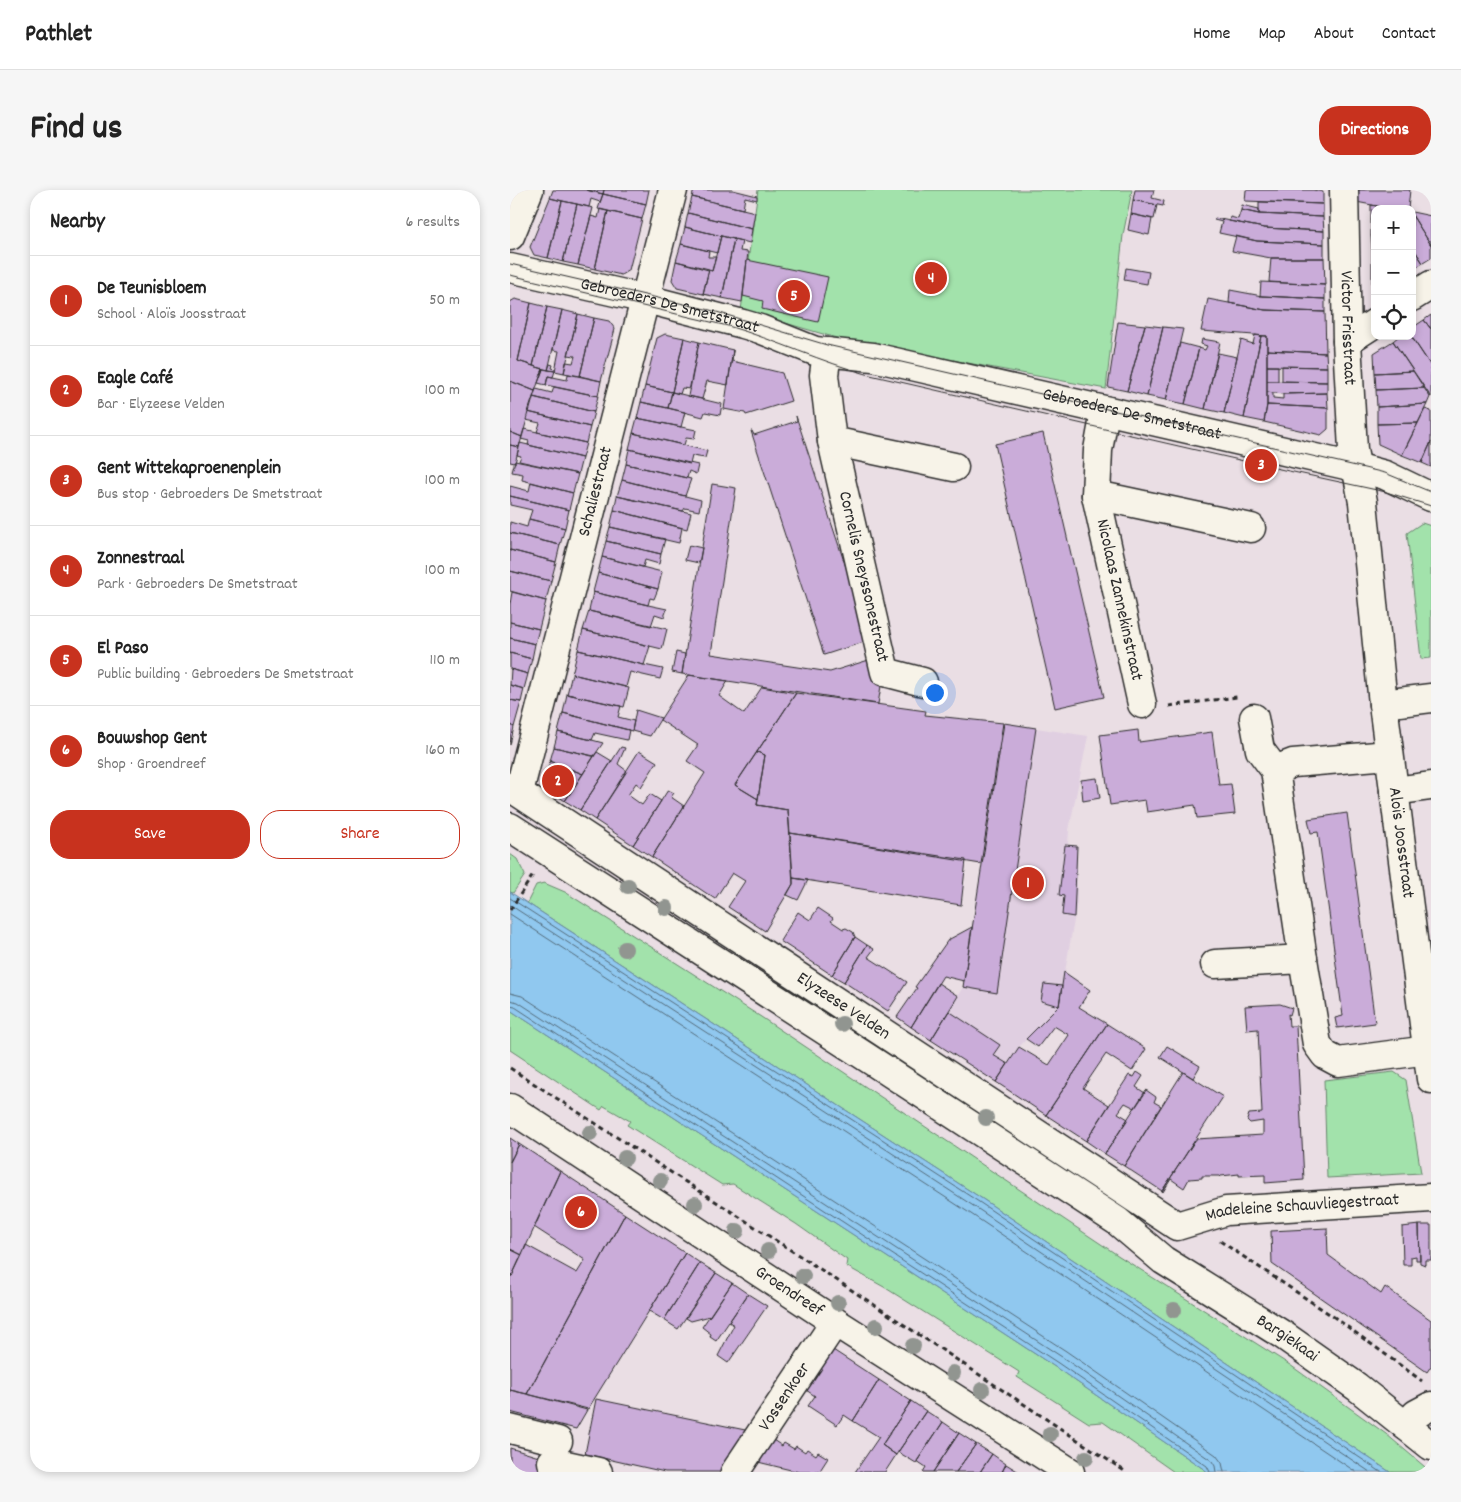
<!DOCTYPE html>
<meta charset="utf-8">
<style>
:root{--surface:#fff;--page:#f6f6f6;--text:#222;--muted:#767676;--line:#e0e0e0;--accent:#c8321e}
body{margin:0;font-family:Dekko,sans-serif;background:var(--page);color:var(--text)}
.controls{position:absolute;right:15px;top:15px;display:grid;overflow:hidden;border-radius:10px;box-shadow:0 2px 8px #0003}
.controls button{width:45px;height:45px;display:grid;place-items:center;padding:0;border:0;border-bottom:1px solid var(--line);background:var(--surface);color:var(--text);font:25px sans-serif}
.you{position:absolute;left:424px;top:502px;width:18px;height:18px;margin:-12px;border:4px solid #fff;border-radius:50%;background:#1a73e8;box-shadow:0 0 0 8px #1a73e833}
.badge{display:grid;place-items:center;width:32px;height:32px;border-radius:50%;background:var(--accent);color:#fff;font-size:16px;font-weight:700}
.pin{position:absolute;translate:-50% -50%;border:2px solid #fff;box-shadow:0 1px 5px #0006}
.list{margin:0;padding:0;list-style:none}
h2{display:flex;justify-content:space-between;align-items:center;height:65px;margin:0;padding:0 20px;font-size:21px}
h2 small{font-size:16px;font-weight:400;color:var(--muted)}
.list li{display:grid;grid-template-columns:32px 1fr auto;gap:15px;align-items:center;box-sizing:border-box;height:90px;padding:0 20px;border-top:1px solid var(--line)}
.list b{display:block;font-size:19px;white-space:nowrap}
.list p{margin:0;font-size:16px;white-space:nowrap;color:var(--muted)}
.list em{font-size:16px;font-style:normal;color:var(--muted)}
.actions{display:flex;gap:10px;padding:15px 20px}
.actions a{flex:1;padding:11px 0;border:1px solid var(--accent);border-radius:20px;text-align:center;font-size:18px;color:var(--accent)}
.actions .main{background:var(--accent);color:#fff}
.icon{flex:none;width:28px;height:28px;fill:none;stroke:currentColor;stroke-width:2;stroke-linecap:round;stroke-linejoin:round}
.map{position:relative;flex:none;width:921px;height:1282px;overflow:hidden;border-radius:20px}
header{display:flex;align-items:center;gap:30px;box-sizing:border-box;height:70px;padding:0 25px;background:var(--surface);border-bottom:1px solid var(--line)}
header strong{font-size:24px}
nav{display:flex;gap:28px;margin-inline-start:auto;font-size:18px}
.intro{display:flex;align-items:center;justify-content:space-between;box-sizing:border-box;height:120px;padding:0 30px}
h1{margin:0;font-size:35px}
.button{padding:12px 22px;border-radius:20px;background:var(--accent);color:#fff;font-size:18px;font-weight:700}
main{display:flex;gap:30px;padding:0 30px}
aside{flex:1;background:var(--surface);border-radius:20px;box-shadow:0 2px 8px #0003}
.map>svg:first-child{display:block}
.built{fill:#e0cfe1}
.green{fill:#a2e2ab;stroke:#66866b}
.water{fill:#90c8ef;stroke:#6889a1}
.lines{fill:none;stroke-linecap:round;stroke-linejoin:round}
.shore{stroke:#536a79;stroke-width:1}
.building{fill:#caacd9;stroke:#2b2b2b}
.minor-casing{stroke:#2b2b2b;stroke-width:31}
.path{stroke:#2b2b2b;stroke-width:3;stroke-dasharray:5 4;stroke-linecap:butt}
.minor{stroke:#f7f3e8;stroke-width:28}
.tram{stroke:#2b2b2b;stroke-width:1}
.tree{fill:#919590}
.labels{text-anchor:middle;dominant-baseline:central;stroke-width:5;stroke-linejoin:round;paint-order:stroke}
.street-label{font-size:18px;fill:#2b2b2b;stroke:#f7f3e8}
</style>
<header>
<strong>Pathlet</strong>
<nav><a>Home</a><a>Map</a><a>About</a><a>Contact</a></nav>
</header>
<div class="intro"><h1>Find us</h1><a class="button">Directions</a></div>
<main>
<aside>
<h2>Nearby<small>6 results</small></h2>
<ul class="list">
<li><span class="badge">1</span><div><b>De Teunisbloem</b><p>School · Aloïs Joosstraat</p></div><em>50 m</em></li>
<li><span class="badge">2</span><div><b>Eagle Café</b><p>Bar · Elyzeese Velden</p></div><em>100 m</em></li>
<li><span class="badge">3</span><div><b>Gent Wittekaproenenplein</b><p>Bus stop · Gebroeders De Smetstraat</p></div><em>100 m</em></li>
<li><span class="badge">4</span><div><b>Zonnestraal</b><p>Park · Gebroeders De Smetstraat</p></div><em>100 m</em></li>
<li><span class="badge">5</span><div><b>El Paso</b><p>Public building · Gebroeders De Smetstraat</p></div><em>110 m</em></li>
<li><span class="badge">6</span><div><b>Bouwshop Gent</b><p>Shop · Groendreef</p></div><em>160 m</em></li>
</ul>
<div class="actions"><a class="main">Save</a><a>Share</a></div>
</aside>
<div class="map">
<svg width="921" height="1282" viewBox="0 0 921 1282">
<rect width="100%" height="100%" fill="#eadee4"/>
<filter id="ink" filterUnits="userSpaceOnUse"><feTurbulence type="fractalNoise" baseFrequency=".02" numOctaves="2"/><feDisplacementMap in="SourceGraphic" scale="10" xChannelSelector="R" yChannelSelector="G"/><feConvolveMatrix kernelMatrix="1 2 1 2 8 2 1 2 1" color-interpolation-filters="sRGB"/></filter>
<g filter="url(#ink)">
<path class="built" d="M494 533 578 546 559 640 558 655 567 656V713L549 816 509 857 486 892 421 850 453 797Z"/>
<path class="green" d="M248 0H622L613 45 596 199 330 149 231 120Z
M912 333 921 336V468L911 469 897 343Z
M0 664 7 669 15 685 3 703 0 702Z
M34 693 55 702 251 827 609 1066 780 1175 876 1244 921 1282H880L471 1008 17 713 26 695Z
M0 820 545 1177 698 1282H664L593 1232 579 1233 507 1187 509 1182 374 1097 336 1076 337 1070 286 1034 223 994 212 995 117 935 120 931 94 916 91 920 0 860Z
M884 882 896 890 911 983 817 988 814 890Z"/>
<path class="water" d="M0 702 471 1008 880 1282H698L545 1177 0 820Z"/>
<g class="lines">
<path class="shore" d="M0 708 469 1012 871 1282
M0 715 465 1017 860 1282
M0 724 461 1024 846 1282
M0 803 12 806 556 1161 706 1265 712 1273 714 1282
M0 810 8 812 552 1167 702 1271 705 1276 706 1282
M0 816 5 817 548 1173 697 1276 700 1282"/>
</g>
<path class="building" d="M43 0H76L93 4 90 12 81 9 79 17 40 8Z
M76 0H94L93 4Z
M94 0H139L136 14 93 4Z
M184 0H223L247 6V10L235 7 233 19 182 7Z
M625 0H644L642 8 654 11 653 16 623 10Z
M736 0H803L813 2V14L735 11Z
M842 0H900L898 19H883L841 11Z
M93 4 136 14 132 29 88 19Z
M182 7 245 22 242 39 178 23Z
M40 8 52 11 38 68 24 65 20 57Z
M623 10 647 15 644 29 621 24Z
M52 11 67 14 53 72 38 68Z
M749 12 813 14V27L749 24Z
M67 14 83 18 68 75 53 72Z
M732 15 749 19V24L731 20Z
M861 15 883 19H865V30H861Z
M90 19 98 21 85 79 68 75 81 26 88 28Z
M731 20 749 24 813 27 814 41 754 38 719 31 720 27 728 29Z
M98 21 132 29 119 80 111 85 85 79Z
M902 22 921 26V55L902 25Z
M178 23 242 39 240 53 175 37Z
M621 24 642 29 639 45 618 40Z
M902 25 921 55V68L913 73 902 56Z
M705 28 754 38 814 41V54L747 51 709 43 712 32 704 30Z
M861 30H865V46H861Z
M175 37 211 46 207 63 171 54Z
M211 46 224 49 212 108 193 104 199 79 202 81Z
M726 46 747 51 814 54V68H761L722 61Z
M861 46H865V62H862Z
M224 49 232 51 230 61 238 62 232 112 212 108Z
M171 54 199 61 198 67H206L202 81 166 71Z
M902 56 913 73 902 80Z
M862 62H865V100L862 99Z
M761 68H814L815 95 759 92Z
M237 70 318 87 308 132 252 119 253 111 233 106Z
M166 71 199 79 193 104 167 98 162 90Z
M616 78 639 82 637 94 614 90Z
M751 92 815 95V109L752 106H750Z
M720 100 752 106 815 109V122L755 120 719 113Z
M5 109 21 113 8 171 33 179 25 201 0 191V112Z
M698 109 755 120 815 122 816 163 757 160V146L691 141Z
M21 113 37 117 23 176 8 171Z
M37 117 52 120 38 180 23 176Z
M52 120 68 124 54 183 45 181 49 161 43 160Z
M68 124 84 128 70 186 54 183 56 172 63 173 65 166 58 165Z
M921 125V139L914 130Z
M84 128 99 131 105 139 91 191 70 186Z
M914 130 921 139V176L901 146 902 138Z
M608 132 635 135 617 201 598 197Z
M635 135 653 137 637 206 617 201Z
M653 137 673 139 656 210 637 206Z
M155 144 174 148 162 202 135 196 147 148Z
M745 145 751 146 734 228 714 223 731 150 743 154Z
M751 146H757V215L754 232 734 228Z
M889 146H901L921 176V207L883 151Z
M174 148 189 152 180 199 172 198 170 204 162 202Z
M692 149 710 152 695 219 675 214 689 158 695 160 697 156 691 154Z
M883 151 903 181 865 183 864 163Z
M189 152 223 160 218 195 197 191 192 209 178 206Z
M670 153 689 158 675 214 656 210Z
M223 160 222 171 272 183 281 211 236 225 235 223 214 219Z
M757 160 816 163 817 177 757 176Z
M708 163 727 167 714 223 695 219Z
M40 174 43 175 42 178 45 179V181L38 180Z
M757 176H768V191H757Z
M772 176 817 177V192L772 191Z
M33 179 45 181 43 187 38 186 36 195 28 193Z
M903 181 914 198 866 200 865 183Z
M58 184 91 191 88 206 36 195 38 186 57 190Z
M0 191 25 201 12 247 0 242Z
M757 191 817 192V203L773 204 757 202Z
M135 196 162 202 158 218 131 212Z
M44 197 88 206 84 222 23 207 26 199 42 203Z
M914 198 920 207 917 214 867 217 866 200Z
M162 202 212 214 210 225 195 222 193 227 158 218Z
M757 202 763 203V208L773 209V204L817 203 818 218 757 215Z
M23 207 84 222 80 237 18 222Z
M131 212 175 222 171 237 127 228Z
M917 214 908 233 867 234V217Z
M757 215 818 218V239L811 245 754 232Z
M915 219 921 221V252L912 273 892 265Z
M18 222 80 237 76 253 27 242 30 233 16 230Z
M286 226 360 450 314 465 241 241H242L244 245 287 231Z
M127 228 186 240 184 249 176 248 174 255 123 243Z
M908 233 892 265 868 254 867 234Z
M14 239 76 253 72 268 18 255 19 251 11 249Z
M0 242 12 247 9 257 0 255Z
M123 243 197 261 195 268 182 266 180 274 119 259Z
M533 243 594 507 545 518 485 254Z
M921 252V277L912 273Z
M10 253 72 268 68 284 9 271 11 266 7 265Z
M0 255 9 257 5 273 0 272Z
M119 259 188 275 186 284 179 281 177 288 116 274Z
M5 271 68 284 63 303 12 290 13 284 2 282Z
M116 274 181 289 175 306 112 290Z
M112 290 191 310 189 321 175 318 173 321 107 306Z
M21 292 63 303 59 320 0 306V296L19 301Z
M202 294 226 298 201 464 320 482 362 469 371 496 368 514 172 484Z
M0 306 59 320 55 338 19 329 22 320 0 315Z
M107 306 181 323 177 339 104 320Z
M104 320 172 338 169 353 100 337Z
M19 329 55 338 50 355 0 343V332L17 337Z
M100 337 155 349 151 364 96 351Z
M0 343 50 355 46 372 0 360Z
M96 351 151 364 149 374 135 370 133 377 92 367Z
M179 355 192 358 189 373 175 370Z
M0 360 46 372 41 391 0 381Z
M92 367 152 382 148 399 88 383Z
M0 381 41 391 36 411 0 401Z
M88 383 148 399 144 409 140 408 138 415 83 402Z
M2 402 36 411 29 439 0 432V414Z
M83 402 138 415 157 419 154 427 145 424 141 436 79 421Z
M79 421 157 439 152 459 73 440Z
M0 432 29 439 25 454 0 448Z
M73 440 140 456 134 475 68 460Z
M0 448 25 454 22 469 0 463Z
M68 460 134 475 153 479 150 489 120 482 116 497 62 484Z
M166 462 175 464 172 484 162 482Z
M0 463 22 469 18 484 0 479Z
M1 479 18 484 14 499 0 495Z
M62 484 119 498 114 517 57 504Z
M179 485 218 491 209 506 234 524 252 497 286 503 225 595 248 609 247 615 278 620 283 694 255 741 218 717 235 691 222 683 205 709 142 667 195 583 177 571 188 555 150 530Z
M0 495 14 499 11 512 0 510Z
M286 503 416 521 415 525 493 533 471 674 280 643 278 620 247 615 255 565 247 562Z
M57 504 111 516 108 527 124 531 122 541 53 523Z
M0 510 11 512 4 537 0 534Z
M126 520 151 528 140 546 122 541Z
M53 523 119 540 117 550 85 543 82 550 48 542Z
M494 533 526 538 487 803 453 797Z
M0 534 4 537 0 555Z
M628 540 629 552 702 542 709 595 721 594 725 624 687 628 685 615 637 622 635 610 600 615 590 545Z
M48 542 82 550 93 553 84 566 71 563 44 557Z
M44 557 82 566H84L73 584 40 571Z
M111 557 115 558 108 574 117 581 85 630 70 620Z
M129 561 147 572 131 597 126 593 118 605 132 615 140 604 151 611 123 655 85 630Z
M87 562 102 571 70 620 55 611Z
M247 562 255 565 248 609 225 595Z
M40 571 73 584 55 611 38 599 35 593Z
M587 588 590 608 573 611 571 590Z
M158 600 164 603 161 607 174 616 142 667 123 655Z
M837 623 865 833 827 838 825 828 833 826 808 642 801 643 798 629Z
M280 643 456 670 451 715 283 688Z
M555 655 567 656 564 727 552 725 554 706 549 705Z
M283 688 298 690 288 710 277 705 283 694Z
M308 718 323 728 321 731 333 739 336 738 343 742 345 747 322 785 270 751 288 722 300 730Z
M462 737 454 791 433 786 401 837 387 827 407 798 405 797 438 750Z
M345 747 357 755 334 792 322 785Z
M357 755 364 759 358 767 397 792 378 821 334 792Z
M554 782 580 800 569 817 597 834 536 925 486 892 509 857 539 875 559 845 544 836 528 857 516 849 549 816Z
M428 793 448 806 421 850 401 837Z
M534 794 552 796 549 816 531 811Z
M770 814 782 818 780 825 778 824 779 836H786L794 990 755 993V985L729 986V984L711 986 710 987V986H692V988L679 989 674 998 661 989 653 1002 652 1001 686 949 753 945V931L740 933 737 930 739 924 752 923 748 839 737 840 735 816Z
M439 821 490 855 483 865 498 874 486 892 421 850Z
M597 834 636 859 622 881 596 864 573 898 599 915 576 951 536 925Z
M657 856 690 876 683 888 650 867Z
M627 882 633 886 626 897 635 903 625 918 615 913 608 923 618 929 595 964 576 951 619 885 624 887Z
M673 882 713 907 652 1001 614 976Z
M636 900 646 907 644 912 651 916 614 976 595 964Z
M0 948 9 954 0 972Z
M9 954 50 981 12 1065 0 1059V972Z
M50 981 115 1024 17 1204 0 1200V1086H2L16 1055 67 1083 75 1070 24 1037Z
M115 1024 175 1063 78 1219 17 1204Z
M909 1035H921V1070H915V1075L910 1073Z
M909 1035 910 1070H906V1066L901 1067V1075H893L892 1037Z
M817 1038 818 1065 871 1104 875 1097 921 1130V1176L917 1182 762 1074 761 1041Z
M0 1059 12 1065 2 1086H0Z
M175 1063 190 1073 154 1130 139 1121Z
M190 1073 206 1083 168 1139 154 1130Z
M206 1083 222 1093 200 1126 181 1131 176 1128Z
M222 1093 238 1104 206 1151 200 1147 201 1144 192 1137Z
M238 1104 257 1116 218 1173 208 1166 224 1135 219 1132Z
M323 1160 369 1190 343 1231 334 1225 327 1235 298 1216 305 1206 296 1200Z
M369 1190 401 1211 372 1255 386 1265 375 1282H345L369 1247 343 1231Z
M0 1200 17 1204 77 1220 66 1239 0 1222Z
M86 1209 240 1241 218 1282H155L75 1264Z
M401 1211 416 1221 386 1265 372 1255Z
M416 1221 433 1232 406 1273 388 1262Z
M433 1232 449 1243 423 1282H413L416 1277 407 1271Z
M449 1243 466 1254 446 1282H423Z
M263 1250 272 1256 274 1253 284 1259 286 1256 295 1262 297 1259 306 1265 308 1262 318 1268 309 1282H289L248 1272Z
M466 1254 482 1264 470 1282H446Z
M0 1258 32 1268 28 1282H0Z
M482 1264 496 1274 492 1282H470Z
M496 1274 509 1282H492Z"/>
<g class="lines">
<defs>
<g id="minor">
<path id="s1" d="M834 0 837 151 843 260 853 312 873 514 921 889"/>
<path d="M0 46 19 0"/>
<path id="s2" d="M0 78 136 109 233 134 250 139 305 161 363 167 853 279 875 285 921 307"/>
<path d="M902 107 921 95"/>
<path d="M837 151 865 133"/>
<path id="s3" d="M317 162 314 185 322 251 375 482 413 492"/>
<path id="s4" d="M595 222 588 260 586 305 632 514"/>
<path d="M322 251 444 277"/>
<path d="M586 305 741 338"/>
<path d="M873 514 921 508"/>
<path d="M744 528 750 560 765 580 793 769 807 854 815 865 828 872 918 860"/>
<path d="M765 580 783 573 879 565"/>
<path id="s5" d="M0 597 667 1036 716 1021 921 1008"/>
<path d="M884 601 921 596"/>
<path id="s6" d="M9 602 163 0"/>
<path id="s7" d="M0 637 353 865 607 1031 653 1070 773 1145 847 1197 921 1256"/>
<path d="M705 774 793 769"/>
<path id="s8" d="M0 918 325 1132 560 1282"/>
<path d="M896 1236 906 1224 921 1216"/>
<path d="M0 1239 48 1251"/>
<path d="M42 1272 88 1282"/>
<path id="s9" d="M225 1282 325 1132"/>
</g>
</defs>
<use href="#minor" class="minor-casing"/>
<path class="path" d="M659 516 727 507
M0 720 23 685
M0 878 316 1083 616 1282
M710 1051 824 1127 912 1191"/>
<use href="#minor" class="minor"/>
<g class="tram">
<path id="s10" d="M0 74 200 120 317 155 846 276 875 283 921 302"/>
<path d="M0 85 218 136C266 150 311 172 360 185L751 275 876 302 921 316"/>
</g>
</g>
<g class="tree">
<circle cx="118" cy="696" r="8"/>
<circle cx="156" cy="718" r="8"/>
<circle cx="115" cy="759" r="8"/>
<circle cx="332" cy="834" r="8"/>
<circle cx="476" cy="928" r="8"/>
<circle cx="80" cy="943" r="8"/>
<circle cx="115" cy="968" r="8"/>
<circle cx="150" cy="991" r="8"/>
<circle cx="185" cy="1014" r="8"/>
<circle cx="227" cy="1041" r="8"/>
<circle cx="258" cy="1061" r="8"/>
<circle cx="293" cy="1086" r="8"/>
<circle cx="328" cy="1113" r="8"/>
<circle cx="664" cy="1120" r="8"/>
<circle cx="366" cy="1136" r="8"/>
<circle cx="403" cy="1156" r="8"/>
<circle cx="443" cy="1183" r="8"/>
<circle cx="472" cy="1200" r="8"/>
<circle cx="540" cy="1244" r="8"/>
<circle cx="576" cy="1268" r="8"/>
</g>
</g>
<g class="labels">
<g class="street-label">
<text stroke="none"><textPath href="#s2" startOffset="164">Gebroeders De Smetstraat</textPath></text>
<text stroke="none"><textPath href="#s1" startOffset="138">Victor Frisstraat</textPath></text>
<text stroke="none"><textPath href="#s10" startOffset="640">Gebroeders De Smetstraat</textPath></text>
<text stroke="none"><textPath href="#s6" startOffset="310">Schaliestraat</textPath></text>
<text stroke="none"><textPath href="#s3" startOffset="229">Cornelis Sneyssonestraat</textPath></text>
<text stroke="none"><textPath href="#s4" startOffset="191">Nicolaas Zannekinstraat</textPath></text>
<text stroke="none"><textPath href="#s1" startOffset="656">Aloïs Joosstraat</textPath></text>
<text stroke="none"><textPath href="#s5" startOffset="399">Elyzeese Velden</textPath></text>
<text stroke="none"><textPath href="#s5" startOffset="926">Madeleine Schauvliegestraat</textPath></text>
<text stroke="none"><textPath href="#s8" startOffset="334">Groendreef</textPath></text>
<text stroke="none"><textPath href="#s7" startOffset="931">Bargiekaai</textPath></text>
<text stroke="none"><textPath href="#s9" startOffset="90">Vossenkoer</textPath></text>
</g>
</g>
</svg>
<div class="controls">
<button>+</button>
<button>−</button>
<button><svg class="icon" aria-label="locate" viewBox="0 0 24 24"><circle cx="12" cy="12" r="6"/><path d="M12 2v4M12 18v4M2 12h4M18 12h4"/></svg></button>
</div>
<div class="you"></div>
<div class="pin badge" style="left:518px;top:693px">1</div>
<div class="pin badge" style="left:48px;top:591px">2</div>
<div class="pin badge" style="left:751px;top:275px">3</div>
<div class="pin badge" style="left:421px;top:88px">4</div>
<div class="pin badge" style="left:284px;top:106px">5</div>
<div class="pin badge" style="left:71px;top:1022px">6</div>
</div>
</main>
